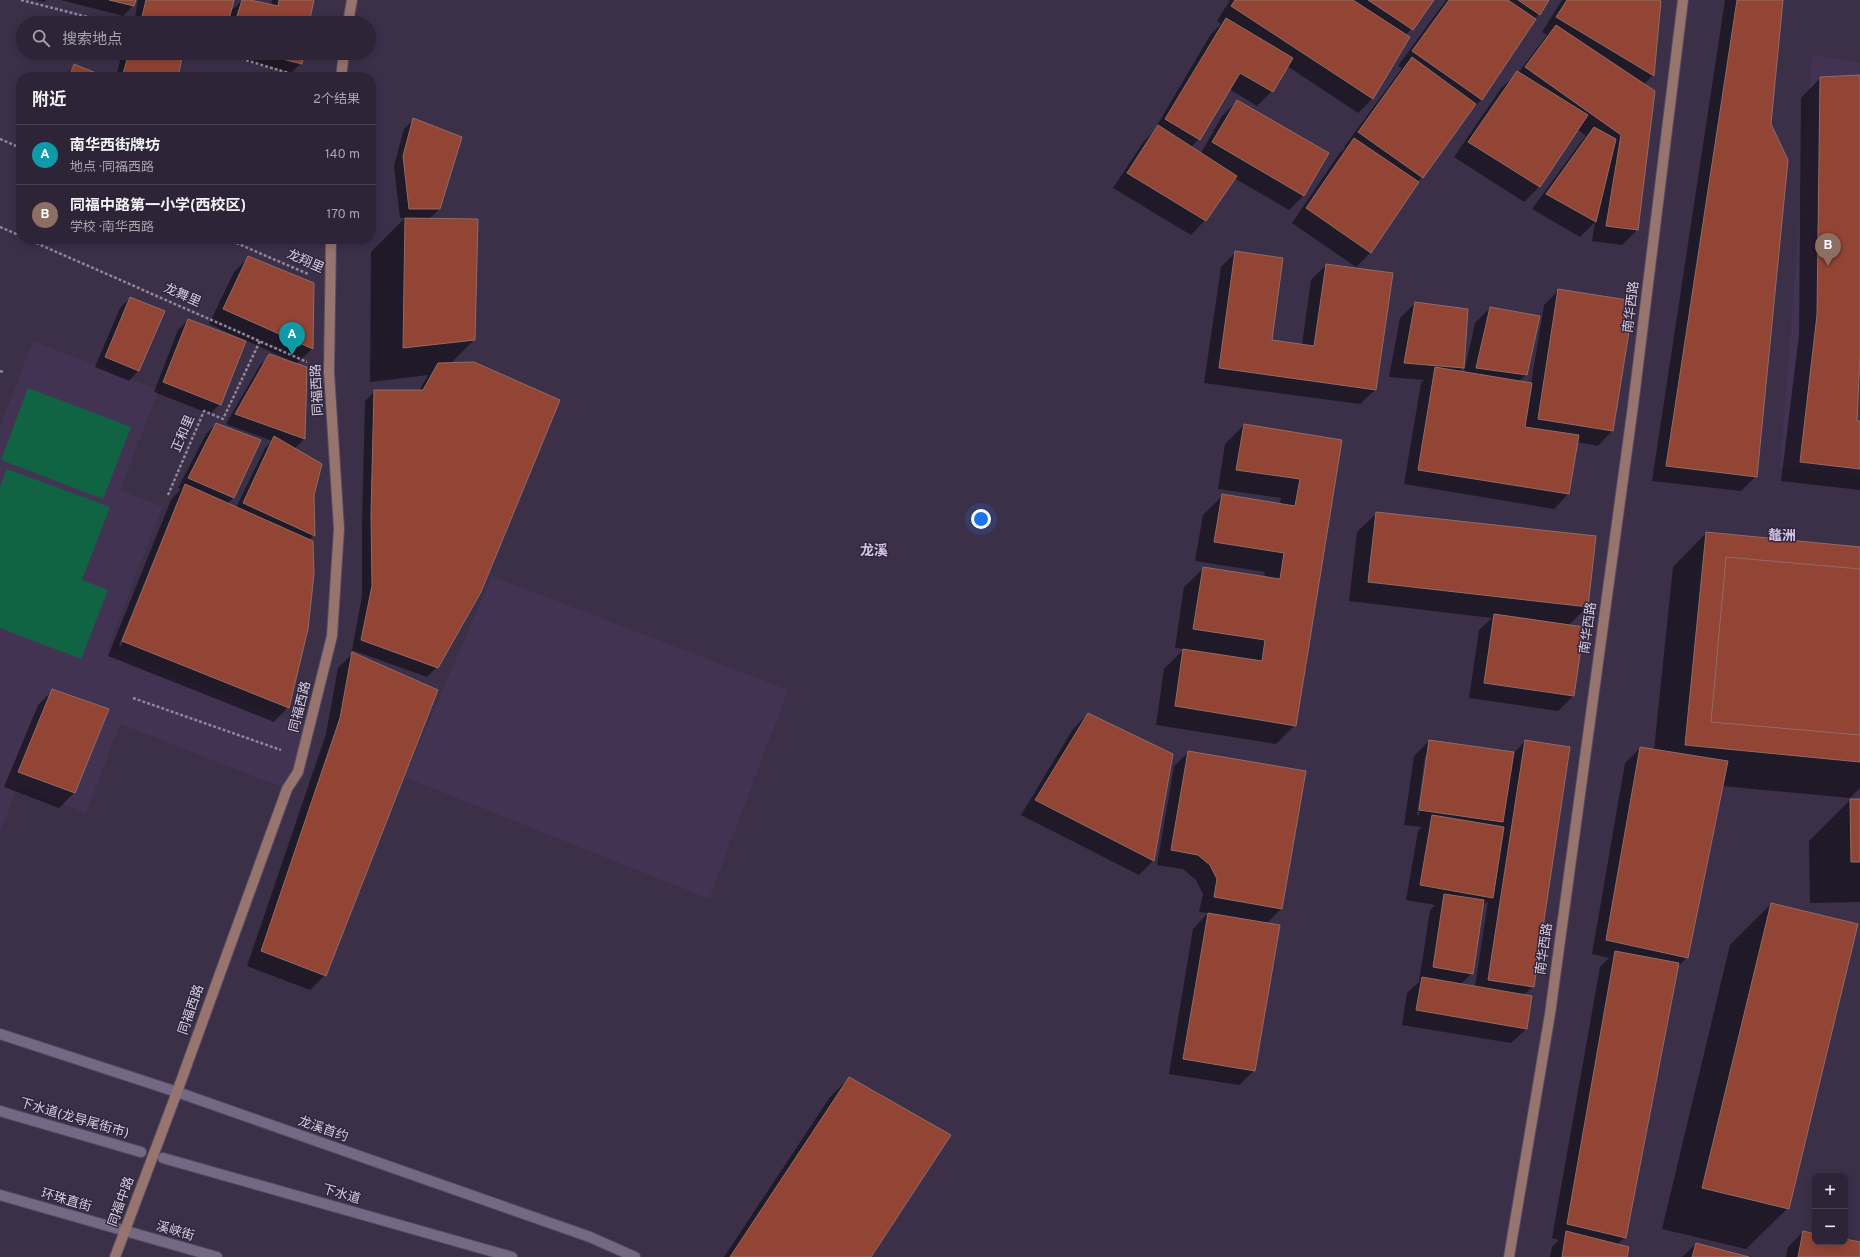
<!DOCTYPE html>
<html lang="zh">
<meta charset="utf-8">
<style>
:root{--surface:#2d2437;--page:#393042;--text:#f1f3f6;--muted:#a7a4ad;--line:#484152;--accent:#d93025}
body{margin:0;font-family:Overpass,"Noto Sans SC",sans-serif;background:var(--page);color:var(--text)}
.controls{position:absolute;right:12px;bottom:12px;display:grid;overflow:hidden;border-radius:8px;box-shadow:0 2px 10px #0003}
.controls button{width:36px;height:36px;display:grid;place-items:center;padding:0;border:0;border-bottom:1px solid var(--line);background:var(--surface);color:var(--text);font:20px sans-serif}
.you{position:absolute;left:981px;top:519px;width:14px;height:14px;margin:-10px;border:3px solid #fff;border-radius:50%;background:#1a73e8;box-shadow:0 0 0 6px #1a73e833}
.badge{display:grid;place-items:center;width:26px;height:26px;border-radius:50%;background:var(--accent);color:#fff;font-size:13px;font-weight:700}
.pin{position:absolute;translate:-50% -33px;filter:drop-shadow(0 1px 2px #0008)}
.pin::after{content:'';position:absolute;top:21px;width:14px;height:12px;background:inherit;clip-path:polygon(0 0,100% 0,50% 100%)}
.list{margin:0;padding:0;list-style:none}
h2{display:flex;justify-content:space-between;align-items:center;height:52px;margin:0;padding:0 16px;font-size:17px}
h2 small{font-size:13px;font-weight:400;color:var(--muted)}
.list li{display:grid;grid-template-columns:26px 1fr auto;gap:12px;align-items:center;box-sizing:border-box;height:60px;padding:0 16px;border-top:1px solid var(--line)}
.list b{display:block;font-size:15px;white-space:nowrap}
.list p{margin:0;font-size:13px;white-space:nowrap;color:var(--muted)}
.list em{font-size:13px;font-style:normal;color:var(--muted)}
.icon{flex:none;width:22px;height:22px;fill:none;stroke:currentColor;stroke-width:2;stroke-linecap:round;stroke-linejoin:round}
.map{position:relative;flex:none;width:1860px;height:1257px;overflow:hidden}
.search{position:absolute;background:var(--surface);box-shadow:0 2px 10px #0003;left:16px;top:16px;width:360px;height:44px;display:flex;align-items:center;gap:10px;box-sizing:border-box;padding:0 14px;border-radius:22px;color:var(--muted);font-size:15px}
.panel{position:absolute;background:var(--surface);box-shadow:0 2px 10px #0003;left:16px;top:72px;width:360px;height:172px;border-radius:16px}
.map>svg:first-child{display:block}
.built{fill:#433353}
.green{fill:#106443}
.shadow{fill:#0007;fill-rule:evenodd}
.building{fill:#924435;stroke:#906c65}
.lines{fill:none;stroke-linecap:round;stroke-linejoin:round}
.service-casing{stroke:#554b60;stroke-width:12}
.secondary-casing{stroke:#554b60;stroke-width:12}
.path{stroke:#8f869a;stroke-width:2.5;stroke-dasharray:3 2;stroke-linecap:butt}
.service{stroke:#756885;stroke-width:10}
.secondary{stroke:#98746f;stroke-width:10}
.labels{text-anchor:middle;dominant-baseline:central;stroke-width:3;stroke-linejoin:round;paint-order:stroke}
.street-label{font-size:13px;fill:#d6cfdf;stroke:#32263f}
.neighbourhood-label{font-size:14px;font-weight:bold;fill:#d4c6e6;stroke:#32263f}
</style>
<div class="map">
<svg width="1860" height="1257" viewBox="0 0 1860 1257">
<rect width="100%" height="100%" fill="#3c3049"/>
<path class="built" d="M1812 55 1860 63V475L1780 468Z
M33 341 159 390 120 490 162 507 107 650 310 728 287 789 120 724 86 813 18 786 0 832V427Z
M492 576 788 690 709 899 405 777Z"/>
<path class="green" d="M28 388 131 427 103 499 1 460Z
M7 469 110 507 82 580 108 590 81 659 0 628V487Z"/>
<path class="shadow" d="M36 0H46L44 2Z
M61 0H135L133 6 123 16Z
M138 0H233L230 12 242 0 271 6 272 0H313L308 23H236L240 10H238L234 23H134Z
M1230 0H1433L1406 35 1373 98 1358 113 1287 66 1272 91 1257 106 1229 89 1199 139 1191 147 1201 153 1222 116 1237 101 1304 195 1289 210 1234 178 1205 220 1191 235 1113 188 1144 141 1153 132 1211 34 1221 24 1217 21Z
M1446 0H1548L1482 99 1469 112 1418 182 1371 252 1356 267 1292 223 1339 154 1345 148 1344 147 1402 68 1398 66Z
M1562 0H1657L1660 2 1653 75 1643 85 1637 230 1622 245 1592 241 1595 222 1580 237 1532 209 1580 143 1586 136 1577 129 1539 187 1524 202 1454 157 1502 87 1518 73 1547 35 1542 32Z
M1725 0H1782L1770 125 1756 476 1741 491 1652 481Z
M122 53H182L177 77H116Z
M220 53H303L301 63 291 73 220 55Z
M75 65 103 77H64Z
M1860 76V334L1856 422H1860V490L1781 481 1799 335 1801 98 1820 78Z
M414 119 440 209 429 219 474 340 450 364 437 667 427 677 352 650 362 596V524L365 401 375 391H419L428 375 370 382 371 252 405 218H400L394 166 404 129Z
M1236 252 1271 341 1302 345 1311 280 1326 265 1375 390 1360 404 1204 383 1221 267Z
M249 257 313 284 312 349 296 364 306 367 304 439 294 449 313 495 314 535 309 540 288 707 274 722 108 656 171 500 181 489 178 488 206 434 216 424 260 441 233 498 227 504 236 508 265 448 272 441 226 424 260 365 270 355 288 361 289 360 245 340 220 404 210 414 154 392 178 330 188 320 243 341 244 340 209 324 234 272ZM177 502H179L121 646 119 645Z
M1559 290 1612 431 1598 446 1577 442 1568 494 1554 509 1404 484 1421 383 1424 380 1389 377 1400 318 1415 303 1463 367 1459 372 1464 373 1475 323 1490 308 1526 375 1518 382 1531 384 1544 305Z
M130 298 138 371 129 381 95 367 120 308Z
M1244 425 1341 441 1295 725 1276 744 1156 725 1164 669 1184 649 1175 648 1184 587 1204 568 1264 578 1265 572 1195 561 1203 515 1223 495 1280 504 1281 498 1218 489 1225 444Z
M1377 513 1587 607 1568 626 1583 628 1573 696 1558 711 1469 698 1479 630 1492 618 1349 601 1357 532Z
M1706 533 1860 548V788L1850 798 1722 786 1687 957 1677 968 1625 1237 1617 1245 1626 1257H1550L1552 1247 1559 1240 1552 1238 1600 967 1609 958 1592 954 1625 763 1640 748 1654 750 1673 567Z
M353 653 325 975 310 990 247 966 326 734 338 668Z
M53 690 108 710 74 793 59 808 4 787 38 705Z
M1088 714 1153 861 1139 875 1021 815 1073 729Z
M1429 741 1514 753 1525 741 1533 986 1523 996 1526 1029 1511 1043 1402 1025 1407 993 1419 982 1430 910 1435 905 1406 900 1418 831 1422 827 1404 825 1414 756ZM1425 756H1427L1419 815H1417ZM1488 901 1475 987 1460 985 1472 973 1482 906Z
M1189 752 1281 909 1266 924 1254 1071 1239 1085 1169 1074 1193 929 1208 913 1199 912 1203 894 1196 880 1183 869 1157 865 1174 766Z
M1850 800H1860V902L1810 903 1809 841Z
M1771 904 1788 1208 1746 1249 1662 1229 1730 945Z
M849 1078 870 1257H724L830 1097Z
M1803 1232 1815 1235V1242H1845V1240L1860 1243V1257H1786L1788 1247Z
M1696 1244 1745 1257H1682Z"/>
<path class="building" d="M109 0H136L134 6Z
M146 0H234L228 23H151L141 21Z
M242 0H250L278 6 279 0H314L309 23H235Z
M1235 0H1353L1410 37 1373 99 1231 6Z
M1368 0H1434L1413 30Z
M1449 0H1508L1536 19 1482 100 1412 51Z
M1518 0H1549L1540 15Z
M1567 0H1659L1661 1 1654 76 1556 17Z
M1737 0H1783L1771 124 1788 160 1757 477 1666 466Z
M1226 18 1293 58 1273 92 1240 73 1200 140 1165 119Z
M1556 25 1655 91 1638 230 1606 226 1621 135 1525 67Z
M129 53H183L178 77H122Z
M259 53H304L302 64Z
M1412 57 1476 104 1423 178 1358 132Z
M74 64 106 77H69Z
M1517 71 1588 115 1540 187 1468 142Z
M1860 75V355L1857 421H1860V469L1800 462 1817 315 1820 77Z
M1237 100 1329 153 1304 196 1212 142Z
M413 118 462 137 440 209H409L403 156Z
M1158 125 1237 176 1206 221 1127 173Z
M1594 127 1616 139 1596 222 1546 194Z
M1354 138 1419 182 1371 253 1306 208Z
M405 218 478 219 475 340 403 348Z
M1235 251 1283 258 1272 340 1314 346 1326 264 1393 273 1376 390 1219 368Z
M248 256 314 283 313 349 223 309Z
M1558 289 1634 301 1613 431 1538 419Z
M130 297 165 311 139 371 105 357Z
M1415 302 1468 309 1464 368 1404 363Z
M1490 307 1540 316 1527 375 1476 368Z
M188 319 246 341 221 405 163 382Z
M269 354 307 367 305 439 235 414Z
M474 362 560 400 481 592 438 668 361 640 372 586 371 514 374 390H423L438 363Z
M1435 367 1532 383 1525 427 1579 435 1569 494 1418 470Z
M216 423 261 440 234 498 188 478Z
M1244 424 1342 440 1296 726 1175 706 1183 649 1262 661 1265 640 1193 629 1203 567 1280 579 1284 553 1214 542 1222 494 1295 506 1300 479 1236 470Z
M274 436 322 464 314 495 315 536 243 503Z
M185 484 313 541 314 574 308 629 289 708 122 641Z
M1376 512 1596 536 1588 607 1368 582Z
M1706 532 1860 547V762L1685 745Z
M1726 557 1860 569V735L1711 722Z
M1494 614 1584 627 1574 696 1484 683Z
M352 652 438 690 326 976 261 951 340 718Z
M52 689 109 709 75 793 18 772Z
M1088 713 1173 754 1154 861 1035 800Z
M1429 740 1514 752 1503 822 1419 810Z
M1525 740 1570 747 1534 987 1488 980Z
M1640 747 1728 761 1688 958 1606 940Z
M1188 751 1306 771 1282 909 1214 897 1217 879 1210 865 1198 855 1171 850Z
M1850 799H1860V862H1851Z
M1432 815 1504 827 1493 898 1420 885Z
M1444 894 1484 900 1473 974 1433 967Z
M1771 903 1858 924 1789 1209 1702 1188Z
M1208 913 1280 925 1255 1071 1183 1059Z
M1615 951 1679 963 1626 1238 1567 1224Z
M1422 977 1532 996 1527 1029 1416 1010Z
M849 1077 951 1135 871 1257H730Z
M1566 1231 1629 1247 1627 1257H1562Z
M1803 1231 1815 1234V1242H1845V1239L1860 1242V1257H1798Z
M1696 1243 1749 1257H1692Z"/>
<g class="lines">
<defs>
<path id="service" d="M0 1034 177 1092 590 1237 635 1257
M0 1111 141 1152
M163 1158 512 1257
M0 1195 217 1257"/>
<path id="secondary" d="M348 23 352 0
M341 77 344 53
M115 1257 177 1092 287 789 298 772 332 636 339 529 329 372 331 239
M1509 1257 1550 1014 1633 406 1683 0"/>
</defs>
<use href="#service" class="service-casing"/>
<use href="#secondary" class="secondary-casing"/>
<path class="path" d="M21 0 112 23
M222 53 302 77
M0 139 21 148
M0 227 21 236
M27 239 307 362
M227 239 308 274
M0 371 3 372
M168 495 204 411 223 419 260 341
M133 698 281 750"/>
<use href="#service" class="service"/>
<use href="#secondary" class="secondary"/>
</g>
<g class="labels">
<g class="street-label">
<text transform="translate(305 262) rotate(24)">龙翔里</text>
<text transform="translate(182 296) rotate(24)">龙舞里</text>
<text transform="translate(1632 307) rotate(-83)">南华西路</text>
<text transform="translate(318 390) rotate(-93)">同福西路</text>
<text transform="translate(184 434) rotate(-67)">正和里</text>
<text transform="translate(1589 628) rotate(-82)">南华西路</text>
<text transform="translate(301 707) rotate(-76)">同福西路</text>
<text transform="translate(1545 949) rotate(-82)">南华西路</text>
<text transform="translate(192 1010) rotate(-71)">同福西路</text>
<text transform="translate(74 1119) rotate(16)">下水道(龙导尾街市)</text>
<text transform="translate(323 1130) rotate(19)">龙溪首约</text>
<text transform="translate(341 1195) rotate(16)">下水道</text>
<text transform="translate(66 1201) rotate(16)">环珠直街</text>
<text transform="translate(122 1202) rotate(-70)">同福中路</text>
<text transform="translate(175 1232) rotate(16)">溪峡街</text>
</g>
<g class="neighbourhood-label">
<text x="1782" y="536">鼇洲</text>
<text x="874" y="551">龙溪</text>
</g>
</g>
</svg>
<div class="controls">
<button>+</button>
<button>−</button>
</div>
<div class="you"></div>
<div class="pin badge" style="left:292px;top:355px;background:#0f9aa8">A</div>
<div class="pin badge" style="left:1828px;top:266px;background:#8d6e63">B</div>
<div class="search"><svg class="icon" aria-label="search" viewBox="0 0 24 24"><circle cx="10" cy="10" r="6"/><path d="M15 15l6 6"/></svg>搜索地点</div>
<section class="panel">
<h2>附近<small>2个结果</small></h2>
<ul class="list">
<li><span class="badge" style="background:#0f9aa8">A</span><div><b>南华西街牌坊</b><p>地点 · 同福西路</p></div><em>140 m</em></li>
<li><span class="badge" style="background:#8d6e63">B</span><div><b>同福中路第一小学(西校区)</b><p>学校 · 南华西路</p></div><em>170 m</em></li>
</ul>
</section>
</div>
